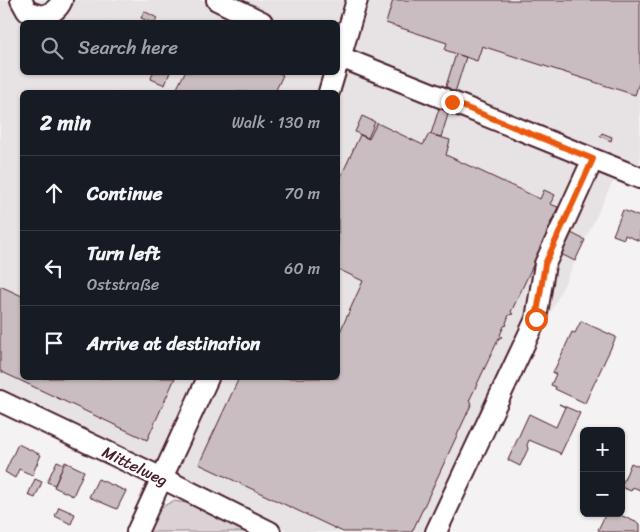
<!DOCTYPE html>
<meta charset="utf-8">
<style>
:root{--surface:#171b24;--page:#242831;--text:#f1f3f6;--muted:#9ea1a6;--line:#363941}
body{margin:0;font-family:Sriracha,sans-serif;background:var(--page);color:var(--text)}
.controls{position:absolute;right:15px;bottom:15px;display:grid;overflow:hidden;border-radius:8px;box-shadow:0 1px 4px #0004}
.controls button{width:45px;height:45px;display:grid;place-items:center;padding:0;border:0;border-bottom:1px solid var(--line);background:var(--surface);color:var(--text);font:25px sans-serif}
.stop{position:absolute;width:15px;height:15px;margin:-11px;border:4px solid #ea580c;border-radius:50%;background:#fff}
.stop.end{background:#ea580c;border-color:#fff;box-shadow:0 1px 5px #0008}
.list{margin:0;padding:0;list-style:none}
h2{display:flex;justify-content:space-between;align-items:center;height:65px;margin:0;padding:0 20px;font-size:21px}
h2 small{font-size:16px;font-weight:400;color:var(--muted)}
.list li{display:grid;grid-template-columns:32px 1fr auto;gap:15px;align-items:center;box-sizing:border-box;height:75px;padding:0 20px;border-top:1px solid var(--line)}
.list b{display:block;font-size:19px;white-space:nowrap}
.list p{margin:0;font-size:16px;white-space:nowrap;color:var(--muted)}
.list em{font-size:16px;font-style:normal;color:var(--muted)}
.icon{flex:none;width:28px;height:28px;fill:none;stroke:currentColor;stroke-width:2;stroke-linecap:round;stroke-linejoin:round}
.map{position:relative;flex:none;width:640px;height:532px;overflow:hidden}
.search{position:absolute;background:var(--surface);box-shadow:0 1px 4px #0004;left:20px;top:20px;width:320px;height:55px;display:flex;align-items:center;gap:12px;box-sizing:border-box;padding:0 18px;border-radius:8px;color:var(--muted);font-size:19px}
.panel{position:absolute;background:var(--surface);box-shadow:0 1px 4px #0004;left:20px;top:90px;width:320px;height:290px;border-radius:8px}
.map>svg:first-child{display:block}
.built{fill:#e7e2e3;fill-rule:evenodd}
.green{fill:#dbd2d5;stroke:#927880}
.building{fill:#cabdc1;stroke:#4a1f2b}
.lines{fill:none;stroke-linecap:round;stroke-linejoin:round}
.minor-casing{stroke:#4a1f2b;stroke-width:24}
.minor{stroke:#fff;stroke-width:20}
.route{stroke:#ea580c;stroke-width:6}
.labels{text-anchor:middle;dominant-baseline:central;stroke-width:5;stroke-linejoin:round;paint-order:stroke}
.street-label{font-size:16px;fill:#4a1f2b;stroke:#fff}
</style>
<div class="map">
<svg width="640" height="532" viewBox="0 0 640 532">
<rect width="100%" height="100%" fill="#f4f2f2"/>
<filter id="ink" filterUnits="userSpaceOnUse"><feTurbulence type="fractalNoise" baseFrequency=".02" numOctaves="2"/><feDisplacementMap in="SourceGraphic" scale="10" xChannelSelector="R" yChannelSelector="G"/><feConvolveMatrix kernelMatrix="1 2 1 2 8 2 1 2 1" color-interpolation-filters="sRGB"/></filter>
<g filter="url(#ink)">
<path class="built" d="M0 0H640V177L612 183 447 532H291L144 458 0 392ZM22 22H338V72H22ZM22 92H338V378H22Z"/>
<path class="green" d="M173 501 187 503 245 532H149L160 508Z"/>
<path class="building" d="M393 0H640V80L635 95 482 46 477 61 445 50 447 43 386 23Z
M144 11 157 18 155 22H150L141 18Z
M456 54 466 57 441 137 431 134Z
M153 72H170L165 85 151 79Z
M185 72H277L283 75 275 92H175Z
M362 116 375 122 368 138 355 132Z
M377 123 423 145 429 134 450 140 446 155 540 199 544 190 555 195 550 204 558 207 550 224 552 225 511 312 513 314 509 315 506 323 507 325 504 326 500 335 502 337 499 338 469 401 472 403 412 532H343L199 464 239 378H338V336L363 281 338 269V183L360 135 369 139Z
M602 133 612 137 611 141 600 136Z
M623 210 640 217V241L625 235 624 239 613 235Z
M571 233 585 240 575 261 561 254Z
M0 286 22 296V378H175L147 440 0 371Z
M581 321 616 337 585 403 555 389 556 387 551 385 556 374 553 373 572 332 575 333Z
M559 404 580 413 560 455V453L529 440 527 445 528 449 520 466 508 460 529 414 556 427 565 407Z
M18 444 41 455 32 475 19 469 15 478 5 472Z
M57 461 64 464 55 485 47 482Z
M65 462 84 471 73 496 54 487Z
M631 463 640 467V490L633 487 631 491 621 487Z
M35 479 42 482 35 498 28 495Z
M98 479 126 491 117 509 89 497Z
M59 507 75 514 71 524 55 516Z
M606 513H619L618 514 640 524V532H603L598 530Z"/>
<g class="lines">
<defs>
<path id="minor" d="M21 0 27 11 41 16C51 14 58 10 62 0
M217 0 262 22
M338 56 443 98
M338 65 357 0
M329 92 335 72
M452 102 640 178
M0 401 162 478 270 532
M137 532 208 378
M436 532 536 319 545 264 593 159"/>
</defs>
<use href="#minor" class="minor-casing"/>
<use href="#minor" class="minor"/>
</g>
</g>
<g class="lines" filter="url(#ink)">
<path class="route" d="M452 102 593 159 545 264 536 319"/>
</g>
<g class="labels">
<g class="street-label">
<text transform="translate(135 466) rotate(26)">Mittelweg</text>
</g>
</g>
</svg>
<div class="controls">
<button>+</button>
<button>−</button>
</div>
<div class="stop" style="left:536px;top:319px"></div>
<div class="stop end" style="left:452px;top:102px"></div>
<div class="search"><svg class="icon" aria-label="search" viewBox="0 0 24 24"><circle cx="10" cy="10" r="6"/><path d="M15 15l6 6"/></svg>Search here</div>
<section class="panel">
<h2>2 min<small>Walk · 130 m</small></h2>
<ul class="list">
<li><svg class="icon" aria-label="ahead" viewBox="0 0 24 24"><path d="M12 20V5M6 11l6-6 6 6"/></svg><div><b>Continue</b></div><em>70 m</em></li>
<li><svg class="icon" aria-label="left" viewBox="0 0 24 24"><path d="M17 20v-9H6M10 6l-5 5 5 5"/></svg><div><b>Turn left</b><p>Oststraße</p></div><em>60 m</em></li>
<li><svg class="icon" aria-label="arrive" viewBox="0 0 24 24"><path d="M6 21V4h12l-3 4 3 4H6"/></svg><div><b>Arrive at destination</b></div></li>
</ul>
</section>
</div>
